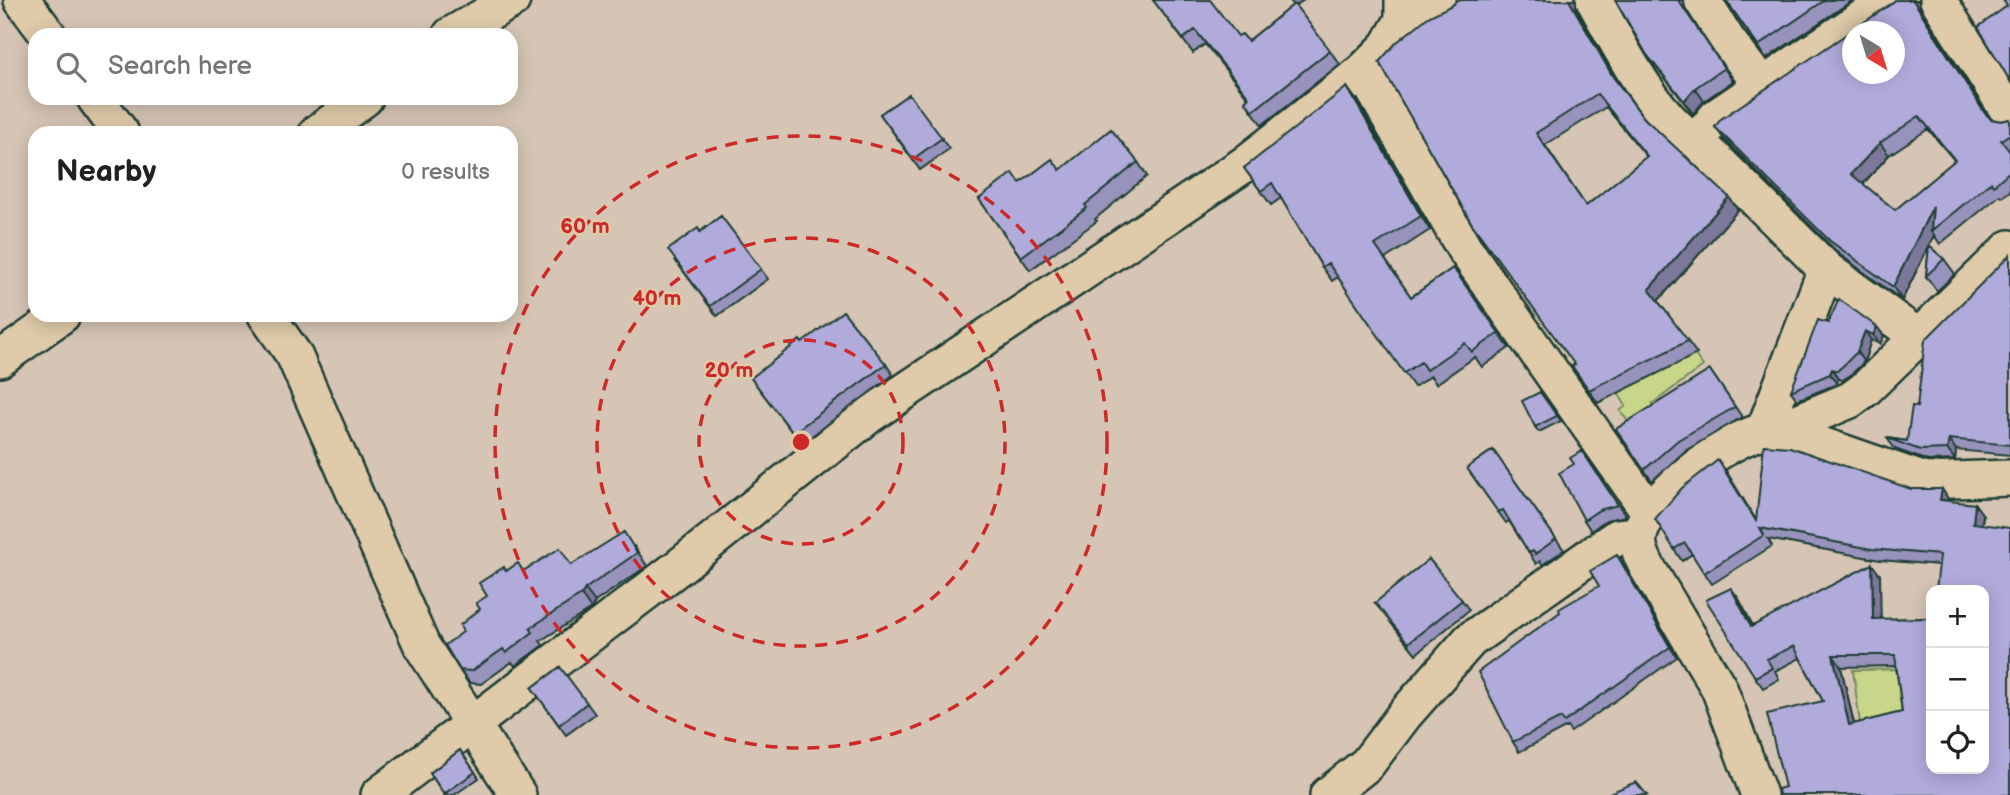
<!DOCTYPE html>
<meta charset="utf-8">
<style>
:root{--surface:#fff;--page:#f2f2f2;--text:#202124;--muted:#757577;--line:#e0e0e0}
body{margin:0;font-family:"Balsamiq Sans",sans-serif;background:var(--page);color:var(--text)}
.controls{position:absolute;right:21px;bottom:21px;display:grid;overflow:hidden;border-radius:14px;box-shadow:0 4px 18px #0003}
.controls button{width:63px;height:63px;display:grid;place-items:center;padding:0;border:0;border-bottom:2px solid var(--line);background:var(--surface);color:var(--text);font:35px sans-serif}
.compass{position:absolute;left:1842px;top:21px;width:63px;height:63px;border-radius:50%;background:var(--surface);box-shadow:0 4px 18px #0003;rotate:142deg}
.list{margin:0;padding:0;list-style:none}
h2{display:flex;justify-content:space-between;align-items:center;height:91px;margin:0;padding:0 28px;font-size:30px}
h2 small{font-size:23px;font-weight:400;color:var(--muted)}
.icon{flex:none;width:38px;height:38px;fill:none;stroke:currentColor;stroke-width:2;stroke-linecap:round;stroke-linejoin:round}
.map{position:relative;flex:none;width:2010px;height:795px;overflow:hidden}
.search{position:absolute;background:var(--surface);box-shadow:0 4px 18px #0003;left:28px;top:28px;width:490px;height:77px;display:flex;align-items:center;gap:18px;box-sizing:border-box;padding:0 24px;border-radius:21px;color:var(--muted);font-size:26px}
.panel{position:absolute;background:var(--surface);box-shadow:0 4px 18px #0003;left:28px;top:126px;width:490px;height:196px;border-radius:21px}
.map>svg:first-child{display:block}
.green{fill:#c8d68a;stroke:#748a5f;stroke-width:2}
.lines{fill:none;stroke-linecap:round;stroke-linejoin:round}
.minor-casing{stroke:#1f3d34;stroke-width:40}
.minor{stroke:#dfcbaa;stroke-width:35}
.wall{fill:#9893bd;stroke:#1f3d34;stroke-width:2;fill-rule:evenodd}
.shaded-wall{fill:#7c789a;stroke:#1f3d34;stroke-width:2}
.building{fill:#b1abdc;stroke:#1f3d34;stroke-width:2;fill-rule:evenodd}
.ring{fill:none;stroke:#cd2929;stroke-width:3.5;stroke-dasharray:12 9}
.centre{fill:#cd2929;stroke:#dfcbaa;stroke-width:3.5}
.ring-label{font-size:21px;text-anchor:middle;font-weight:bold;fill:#cd2929;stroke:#dfcbaa;stroke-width:5;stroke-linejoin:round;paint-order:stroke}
</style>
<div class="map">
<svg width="2010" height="795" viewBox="0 0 2010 795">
<rect width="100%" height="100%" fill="#d6c5b4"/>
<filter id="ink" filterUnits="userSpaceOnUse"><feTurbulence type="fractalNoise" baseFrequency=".0143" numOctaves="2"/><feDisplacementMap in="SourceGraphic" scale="14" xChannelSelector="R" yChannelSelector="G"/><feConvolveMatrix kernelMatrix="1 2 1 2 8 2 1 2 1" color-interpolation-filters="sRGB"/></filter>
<g filter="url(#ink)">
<path class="green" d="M1684 340 1703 366 1652 404 1653 408 1632 426 1620 411 1626 406 1614 386Z
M1917 669 1907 736 1861 732 1853 670Z"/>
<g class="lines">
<defs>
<path id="minor" d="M22 0 48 35
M1594 0C1616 40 1657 122 1697 141L1826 269 1917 336
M1702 0 1728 41 1762 86
M1938 0 2010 114
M1403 20 1437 9 1452 0
M451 35 512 0
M1363 71 1464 248 1650 513
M95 98 121 133
M317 133 365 98
M1697 141 1716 117 1889 0
M266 315 294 355 422 646 518 795
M0 359 62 315
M1765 428 1826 269
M1778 430 1925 481 2010 478
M379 795 680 566 868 416 1245 164 1363 71 1388 46 1403 20V0
M1328 795 1367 764 1405 714 1470 640 1617 537 1639 535
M1759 795 1719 688 1647 567C1642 557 1637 548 1639 537 1645 498 1741 425 1778 430L1850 400 1865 389 2010 248"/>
</defs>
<use href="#minor" class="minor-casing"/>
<use href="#minor" class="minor"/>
</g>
<path class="wall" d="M1153 0 1248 41 1293 5 1290 0H1304L1295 6 1340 64 1262 125 1245 101 1248 98 1205 44 1193 53Z
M1726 0H1853L1766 59Z
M1918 0 1921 10 1986 114 1991 119 2001 121 2010 119V191L2002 197 2000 195 1940 244 1934 235 1929 246 1944 259 1955 274 1937 291 1926 276 1929 246 1902 300 1839 254 1724 139 1715 127 1891 4ZM1928 129 1955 161 1895 210 1863 184 1889 155Z
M1454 4 1576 9 1620 86 1644 118 1738 210 1658 301 1697 354 1598 403 1572 366 1575 365ZM1606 107 1647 157 1586 206 1545 145Z
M1685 10 1733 81 1704 101 1693 114 1647 55Z
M909 94 949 149 920 170 880 114Z
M1357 101 1430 230 1385 259 1411 297 1453 268 1509 348 1482 367 1475 357 1436 384 1431 376 1414 387 1338 277 1332 281 1322 267 1281 198 1271 205 1244 168Z
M1138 162 1147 176 1095 219 1097 221 1030 270 979 199 1020 183 1060 170Z
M721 216 768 279 717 316 675 260 700 232Z
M2010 255V455L1956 450 1955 460 1928 461 1895 449 1887 438 1907 441 1917 407Z
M1828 323 1877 327 1884 336 1880 344 1871 340 1864 362 1852 374 1843 380 1838 379 1837 384 1797 400 1791 391Z
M802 343 886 364 893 375 801 444 751 378Z
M1710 370 1742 417 1685 451 1652 481 1616 429Z
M1540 392 1561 421 1539 432 1535 427Z
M1493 450 1564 550 1542 565 1540 561 1536 564 1509 521 1506 523 1467 468Z
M1582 451 1626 516 1606 520 1591 531 1584 520 1574 464Z
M1726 471 1756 520 1911 489 1949 501 1983 515 1982 525 2010 795 1785 787 1823 701 1800 658 1775 671 1779 679 1763 688 1755 677 1731 588 1739 599 1753 626 1880 575V619L1931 618V769L1939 565 1880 560 1768 539 1772 546 1712 584 1692 554 1682 561 1674 549ZM1896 666 1902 712 1854 724 1841 667Z
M634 546 647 566 595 602 591 609 540 641 543 645 515 666 512 662 481 684 470 683 460 670 463 632 480 609 487 596 506 570 524 571 571 565Z
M1624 565 1677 657 1571 732 1567 727 1519 752 1513 742 1599 586Z
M1462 600 1469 610 1416 654 1375 603Z
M560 667 595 714 566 735 532 688Z
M460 750 479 778 454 795H444L430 773Z"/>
<path class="shaded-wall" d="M1569 0H1576V9L1622 90 1613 77Z
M1678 0H1684L1685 10 1733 81Z
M1913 0H1918L1921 10 1993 125Z
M1347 87 1357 101 1430 230 1421 216Z
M1695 88 1704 101 1693 114 1684 101Z
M1880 143 1889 155 1860 187 1851 174Z
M1729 197 1738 210 1658 301 1649 289Z
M1933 206 1931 231 1934 235 1902 300 1893 287Z
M1877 327 1884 336 1880 344 1873 335Z
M1865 331 1871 340 1864 362 1857 352Z
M1832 369 1838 379 1837 384 1830 374Z
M1949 439 1956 450 1955 460 1947 449Z
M1718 460 1726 471 1763 532 1756 521Z
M1942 489 1949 500H1940Z
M1975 504 1983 515 1980 535 1973 523Z
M1617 555 1624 565 1677 657 1670 647Z
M1872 564 1880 575 1881 630 1873 619Z
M1731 588 1739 599 1759 638 1751 627Z
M585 589 595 602 591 609 581 595Z
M1833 655 1841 667 1857 737 1849 725Z"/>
<path class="building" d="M1153 0H1210L1238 36 1242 34 1248 41 1294 4 1330 50 1253 111 1245 101 1249 97 1195 30 1183 39Z
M1456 0H1569L1613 77 1644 118 1729 197 1649 289 1688 341 1589 390 1572 366 1575 365 1472 224 1379 62 1397 42 1428 17 1454 4ZM1597 94 1647 156 1586 206 1536 133Z
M1615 0H1678L1724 68 1695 88 1684 101 1647 55Z
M1726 0H1825L1758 46Z
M1895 0H1913L1984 112 1991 119 2001 121 2010 119V134L2001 140 2010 152V171L1994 185 1991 182 1931 231 1933 206 1893 287 1830 241 1715 127 1721 119 1891 4ZM1852 32H1894V74H1852ZM1919 116 1955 160 1895 210 1851 174 1880 143Z
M2003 0H2010V81L1978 27 2007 6Z
M1347 87 1421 216 1375 245 1411 297 1453 268 1499 333 1472 352 1465 343 1426 370 1421 362 1404 373 1328 263 1322 267 1272 183 1261 191 1244 168Z
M909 94 942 138 913 159 880 114Z
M1111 129 1138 162 1085 205 1087 208 1021 257 979 199 1013 173 1020 183 1052 159 1060 170Z
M721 216 761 269 710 306 668 250 698 228 700 232Z
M1929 246 1944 259 1926 276Z
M2010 255V445L1949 439 1947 449 1920 450 1887 438 1907 441 1912 406 1917 407 1925 340Z
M1839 299 1877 327 1873 335 1865 331 1857 352 1845 364 1837 371 1832 369 1830 374 1791 391 1818 320 1828 323Z
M843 311 886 364 793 433 751 378 800 340 802 343Z
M1710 370 1735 407 1678 440 1644 470 1616 429Z
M1540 392 1557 416 1535 427 1522 401Z
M1764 445 1790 447 1911 489H1942L1940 500 1975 504 1973 523 2010 528V795H1779L1778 789 1785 787 1767 714 1823 701 1794 646 1767 659 1772 668 1755 677 1706 600 1731 588 1751 627 1872 564 1873 619 1931 618V769H1984V590H1936L1940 555 1872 549 1760 528 1764 535 1704 573 1685 543 1674 549 1655 519 1682 488 1718 460 1756 521ZM1833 655H1895L1902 712 1849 725Z
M1493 450 1556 539 1535 554 1533 551 1529 553 1503 510 1498 512 1467 468Z
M1582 451 1618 505 1599 510 1584 520 1559 473 1574 464 1570 458Z
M624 532 637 553 585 589 581 595 530 628 533 632 506 653 503 649 472 671 460 670 445 645 463 632 460 625 480 609 476 603 487 596 479 583 504 567 506 571 518 563 523 571 560 548 571 565Z
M1617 555 1670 647 1564 722 1561 718 1513 742 1478 672 1560 612 1559 609 1599 586 1590 571Z
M1429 559 1462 600 1408 643 1375 603Z
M560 667 587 703 559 725 532 688Z
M460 750 475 772 444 794 430 773Z
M1636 782 1647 795H1606L1607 794Z"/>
</g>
<g class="ring">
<circle cx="801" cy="442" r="102"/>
<circle cx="801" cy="442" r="204"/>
<circle cx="801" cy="442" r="306"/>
</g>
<circle cx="801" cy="442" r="10" class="centre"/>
<g class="ring-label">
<text x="585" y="233">60 m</text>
<text x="657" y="305">40 m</text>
<text x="729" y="377">20 m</text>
</g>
</svg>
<div class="controls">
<button>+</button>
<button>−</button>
<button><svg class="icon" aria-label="locate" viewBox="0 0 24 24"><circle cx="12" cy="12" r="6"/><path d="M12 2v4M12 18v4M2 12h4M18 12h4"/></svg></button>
</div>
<svg class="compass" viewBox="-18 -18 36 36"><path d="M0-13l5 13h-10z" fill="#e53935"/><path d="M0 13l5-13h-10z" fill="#757577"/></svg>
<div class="search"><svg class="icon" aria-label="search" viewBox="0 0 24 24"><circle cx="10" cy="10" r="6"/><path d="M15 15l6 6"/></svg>Search here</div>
<section class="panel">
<h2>Nearby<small>0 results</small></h2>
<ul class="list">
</ul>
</section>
</div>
